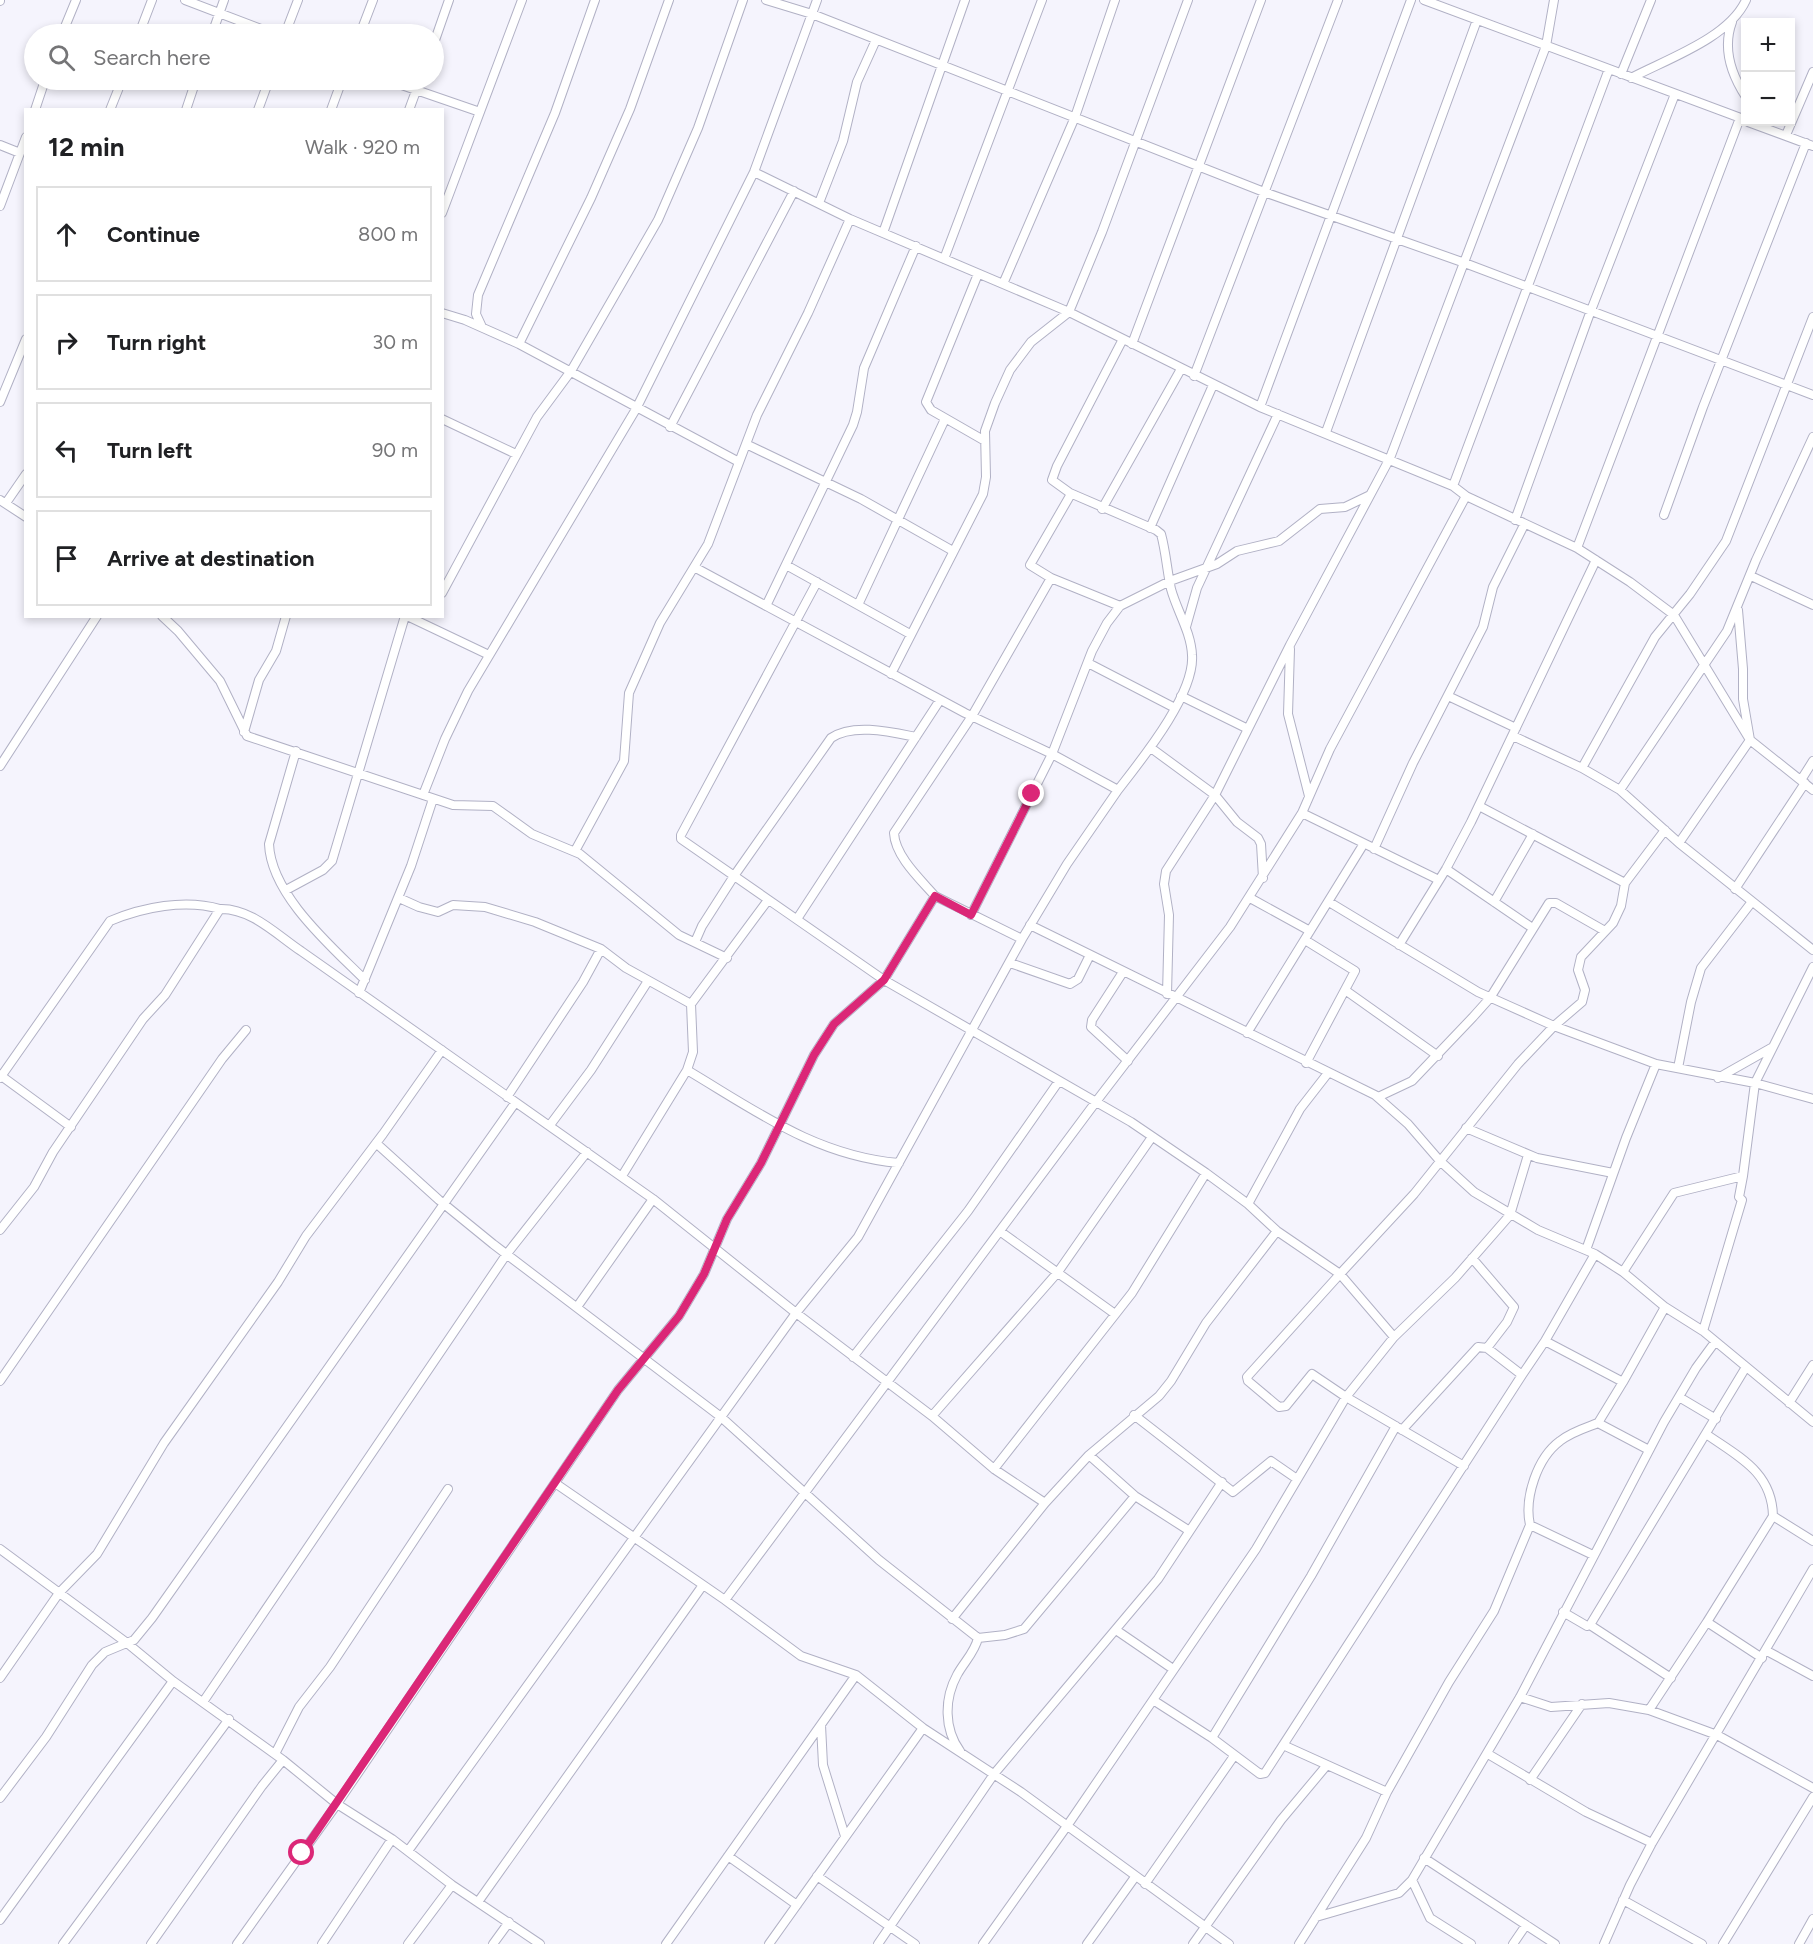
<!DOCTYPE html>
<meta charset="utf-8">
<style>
:root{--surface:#fff;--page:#f2f2f2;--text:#202124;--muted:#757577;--line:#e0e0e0}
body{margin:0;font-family:Figtree,sans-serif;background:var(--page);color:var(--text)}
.controls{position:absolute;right:18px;top:18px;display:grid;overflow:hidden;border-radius:0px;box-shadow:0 3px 9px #0003}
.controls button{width:54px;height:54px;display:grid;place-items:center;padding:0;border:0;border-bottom:2px solid var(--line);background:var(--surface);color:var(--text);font:30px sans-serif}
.stop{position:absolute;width:18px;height:18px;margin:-14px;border:4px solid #db2777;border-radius:50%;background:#fff}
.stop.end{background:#db2777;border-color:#fff;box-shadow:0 2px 6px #0008}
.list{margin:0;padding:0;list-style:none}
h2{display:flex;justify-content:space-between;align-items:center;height:78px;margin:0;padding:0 24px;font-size:26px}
h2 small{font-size:20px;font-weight:400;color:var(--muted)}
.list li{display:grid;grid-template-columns:39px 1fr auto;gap:18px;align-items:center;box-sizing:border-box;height:96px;margin:0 12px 12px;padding:0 12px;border:2px solid var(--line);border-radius:0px}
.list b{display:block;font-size:22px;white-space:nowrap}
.list em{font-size:20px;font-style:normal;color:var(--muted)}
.icon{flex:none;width:33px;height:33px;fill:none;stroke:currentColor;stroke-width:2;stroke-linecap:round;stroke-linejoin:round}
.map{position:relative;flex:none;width:1813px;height:1944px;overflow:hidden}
.search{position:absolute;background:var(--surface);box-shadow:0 3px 9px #0003;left:24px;top:24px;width:420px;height:66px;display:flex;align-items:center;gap:15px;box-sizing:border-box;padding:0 21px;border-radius:33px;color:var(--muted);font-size:22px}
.panel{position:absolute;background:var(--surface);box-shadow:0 3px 9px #0003;left:24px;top:108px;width:420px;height:510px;border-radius:0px}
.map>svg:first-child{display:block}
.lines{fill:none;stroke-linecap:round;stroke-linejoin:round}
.street-casing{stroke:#b1b1c5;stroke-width:10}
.street{stroke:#fff;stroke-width:8}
.route{stroke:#db2777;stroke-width:8}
</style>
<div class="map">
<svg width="1813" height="1944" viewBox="0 0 1813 1944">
<rect width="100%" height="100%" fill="#f5f4fd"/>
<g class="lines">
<defs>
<path id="street" d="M185 0 274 34
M766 0 812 14 1264 192 1462 262 1813 395
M1424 0 1746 120
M0 1V0
M1732 22C1722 49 1731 74 1746 97
M62 34 76 0
M139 34 152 0
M212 34 224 0
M285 34 298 0
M360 34 373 0
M434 43 449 0
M1621 74 1651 0
M1631 78C1667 59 1729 38 1746 0
M387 80 480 112
M35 110 45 80
M110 110 122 80
M186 110 196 80
M258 110 269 80
M331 110 342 80
M409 110 420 80
M1748 122 1813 146
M1786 135 1813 72
M0 145 20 153
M754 172 850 219 1069 312 1260 407 1453 486 1466 496 1577 548 1630 582 1674 615 1750 740 1813 790
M819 203 843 141 857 82 876 40
M0 206 26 137
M442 213 522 0
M883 233 965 0
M944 259 1042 0
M978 274 926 402 931 410 985 441
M1003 284 1075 117 1115 0
M442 313 465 320 519 344 739 462
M482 327 476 314 478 295 555 113 595 0
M519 344 591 198 630 109 669 0
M1132 344 1261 0
M1194 376 1338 0
M0 402 26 339
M1260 407 1411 0
M442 419 516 454
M670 427 794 191
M1326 432 1477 20
M746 444 861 499 953 551
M1453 486 1609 69
M1071 494 1030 565 1051 578 1120 606
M0 500 26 517
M6 503 26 474
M1102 509 1181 369
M1664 515 1703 407 1806 143
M1515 520 1590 313 1675 94
M1150 528 1213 385
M1577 548 1740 118
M786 565 910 634
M1751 576 1813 605
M817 582 681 835V839L884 980 1131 1122 1206 1173 1248 1204 1277 1231 1340 1274 1414 1194 1518 1064 1554 1026 1582 1002 1585 990 1578 970 1581 957 1613 923 1621 906 1625 883 1665 830
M442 593 537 417 571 371 658 220 698 128 743 0
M858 605 945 419
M766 606 853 425 857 412 864 368 916 246
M162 616 178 631 220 681 247 736 453 805 493 806 532 834 580 854 679 935 727 958
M407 616 489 655
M1186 627 1197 588 1278 414
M1290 649 1288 714 1309 796
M1088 663 1175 708
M891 674 983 494 986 477 985 431 995 403 1010 370 1031 342 1069 312 1102 232 1188 0
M1181 696 1248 729
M1448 696 1516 728
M244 732 259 680 276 651 286 616
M1513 736 1582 768 1620 790 1679 843 1813 950
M1151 748 1215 795 1237 822 1258 838 1261 844 1263 878
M296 751 269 844C271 895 331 946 365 980
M0 766 97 616
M1582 768 1655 637 1690 594 1726 541 1813 317
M1801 780 1813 761
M1118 790C1142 759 1195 694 1192 655 1191 632 1177 611 1171 589 1167 571 1166 552 1161 534L1156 530 1070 493 1052 480 1057 466 1123 339
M1620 790 1727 631 1756 560 1813 437
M423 795 445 739 468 691 636 409 754 172 817 0
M1479 806 1625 883
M1302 813 1439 880
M1679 843 1750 740 1743 699V669L1738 610
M1374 849 1413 763 1483 627 1493 587 1524 525
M575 851 624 761 629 693 641 666 660 623 708 544 757 415 808 313 850 219
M1446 869 1531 927
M1735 889 1805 783
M286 890 323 870 332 861 405 616
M935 896C920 879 895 856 894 833L972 716 1051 578
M399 898 419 907 438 912 453 905 485 907 535 922 601 949 626 968 691 1004
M1250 898 1310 931
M1329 902 1478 992 1554 1026 1656 1064 1755 1083 1813 1099
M1494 902 1533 834
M971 915 1052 754 1092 651 1107 623 1120 606 1170 581 1217 564 1237 551 1279 541 1320 509 1345 507 1370 495
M797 919 940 700
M1030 925 1375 1095 1408 1124 1440 1161 1474 1192 1538 1230 1595 1254 1623 1272 1665 1307 1703 1331 1813 1422
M1305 940 1355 971 1306 1063
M695 942 702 926 734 876 831 738C853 723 891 732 916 737
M1399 945 1446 869 1471 822 1596 560
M1010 963 1070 984 1078 979 1090 955
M1123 972 1092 1020 1091 1027 1128 1061
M1345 990 1438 1056
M359 993 411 866 433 799
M1167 994 1169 915 1164 884 1166 871 1215 795 1290 645 1390 458 1546 46 1554 0
M1247 1033 1363 845
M1678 1068 1691 1002 1701 968 1751 903
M687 1070C756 1111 816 1156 899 1163
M0 1075 71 1127
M0 1078 110 921C143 907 185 899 220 909
M1718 1078 1771 1048
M507 1097 583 982 601 949
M1378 1097 1412 1081 1473 1017 1490 998 1549 903H1556L1605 931
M550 1125 591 1070 648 981
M1466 1128 1537 1158 1613 1173
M376 1143 439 1200 493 1244 721 1417 879 1560 978 1638C975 1652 964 1662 957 1675 944 1699 944 1729 960 1751
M622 1176 687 1070 693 1052 691 1004 768 900
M1248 1204 1300 1109 1328 1073
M0 1230 34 1187 53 1152 143 1019 165 995 220 909C251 908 277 935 301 951L653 1199 796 1313 932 1416 994 1469 1045 1503
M1001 1232 1115 1314
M1586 1250 1626 1138 1656 1064
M1472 1258 1514 1307 1507 1322 1487 1348
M1623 1272 1674 1193 1743 1176 1755 1083 1813 967
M1340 1274 1394 1337 1346 1397 1312 1374 1286 1406 1279 1407 1248 1381 1247 1377Z
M577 1307 653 1199
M1703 1331 1742 1200 1739 1197 1743 1176
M1394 1337 1455 1278 1510 1215 1528 1155
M1545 1341 1623 1382 1665 1307
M853 1357 968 1211 1059 1081
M0 1381 222 1059 246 1030
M1623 1382 1598 1423 1649 1450
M1679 1397 1716 1419
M1789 1403 1813 1365
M1134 1415 1233 1492 1271 1461 1297 1479
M932 1416 1058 1272 1152 1137
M1402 1430 1478 1347 1487 1348 1522 1375 1545 1341 1595 1254
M1706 1434C1739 1457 1772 1472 1773 1516L1813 1541
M1089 1455 1135 1496 1188 1530
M994 1469 1132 1293 1206 1173
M555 1483 725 1600 801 1656 856 1675 923 1728 1021 1792 1229 1944
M1530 1525C1524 1498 1537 1458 1560 1441 1571 1432 1585 1428 1598 1423
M0 1549 127 1643 173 1681 283 1760 337 1804 392 1839 452 1885 540 1944
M725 1600 1095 1103 1230 927 1302 813 1330 749 1466 496
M1563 1612 1587 1626 1590 1625 1671 1678
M952 1619 1045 1503 1089 1455 1159 1396 1171 1381 1206 1323 1277 1231
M1590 1625 1746 1367
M1116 1630 1173 1669
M978 1638 1005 1635 1024 1629 1135 1496
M1767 1651 1813 1676
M1762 1658 1707 1622 1773 1516
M0 1678 59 1593 97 1554 164 1443 278 1282 306 1236 383 1134 442 1050
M1520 1697 1551 1707 1609 1703 1649 1710 1717 1735 1813 1788
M1153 1700 1212 1738 1260 1774 1265 1773 1522 1375
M203 1702 506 1255 587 1152
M1649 1710 1707 1622
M821 1725 823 1765 845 1836
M1212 1738 1311 1576 1396 1426
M1283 1745 1387 1792
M275 1754 299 1707 330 1667 448 1489
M1488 1754 1586 1812 1652 1843
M1530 1780 1582 1704
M0 1798 46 1737 92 1665 105 1652 134 1640 152 1618 515 1103
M408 1851 796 1313 858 1237 1022 939 1067 864 1118 790 1052 754 965 713 694 567
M728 1856 797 1905
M1424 1858 1555 1944
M817 1876 915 1944
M1412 1880 1430 1918 1471 1944
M1145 1884 1234 1756
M1623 1900 1702 1944
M478 1902 703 1585
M1316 1917 1399 1893 1412 1880 1520 1697 1664 1422 1696 1368 1715 1342
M0 1920 173 1681
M63 1944 229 1719
M151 1944 262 1786 283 1760
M237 1944 337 1804 618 1390 679 1316 704 1274 727 1219 761 1163 814 1055 834 1024 884 980 935 896 1022 939
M322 1944 392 1839
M408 1944 452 1885
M493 1944 509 1922
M666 1944 856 1675
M769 1944 923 1728
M878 1944 994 1774 1158 1579 1222 1482
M983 1944 1067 1826 1256 1549 1346 1397 1464 1466
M1087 1944 1135 1877
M1193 1944 1281 1820 1327 1765
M1299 1944 1366 1838 1387 1792 1449 1682 1494 1611 1530 1525 1593 1555
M1513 1944 1526 1925
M1604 1944 1630 1885 1652 1843 1813 1569
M1723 1944 1813 1797
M1799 1944 1813 1919"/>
</defs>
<use href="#street" class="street-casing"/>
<use href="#street" class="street"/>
</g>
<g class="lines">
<path class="route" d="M302 1853 618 1390 679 1316 704 1274 727 1219 761 1163 814 1055 834 1024 884 980 935 896 971 915 1032 794"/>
</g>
</svg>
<div class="controls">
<button>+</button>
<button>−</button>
</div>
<div class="stop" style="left:302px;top:1853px"></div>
<div class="stop end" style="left:1032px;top:794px"></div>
<div class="search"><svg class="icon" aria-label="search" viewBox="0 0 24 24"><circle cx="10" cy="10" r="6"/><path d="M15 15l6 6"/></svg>Search here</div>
<section class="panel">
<h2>12 min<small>Walk · 920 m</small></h2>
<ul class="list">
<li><svg class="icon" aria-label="ahead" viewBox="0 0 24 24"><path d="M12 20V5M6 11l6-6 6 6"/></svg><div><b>Continue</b></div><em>800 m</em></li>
<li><svg class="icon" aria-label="right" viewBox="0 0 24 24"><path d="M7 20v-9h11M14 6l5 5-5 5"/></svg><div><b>Turn right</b></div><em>30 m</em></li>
<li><svg class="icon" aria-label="left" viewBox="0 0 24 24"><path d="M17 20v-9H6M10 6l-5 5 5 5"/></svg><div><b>Turn left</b></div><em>90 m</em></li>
<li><svg class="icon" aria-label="arrive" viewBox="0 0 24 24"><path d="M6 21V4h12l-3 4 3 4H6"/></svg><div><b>Arrive at destination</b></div></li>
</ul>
</section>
</div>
